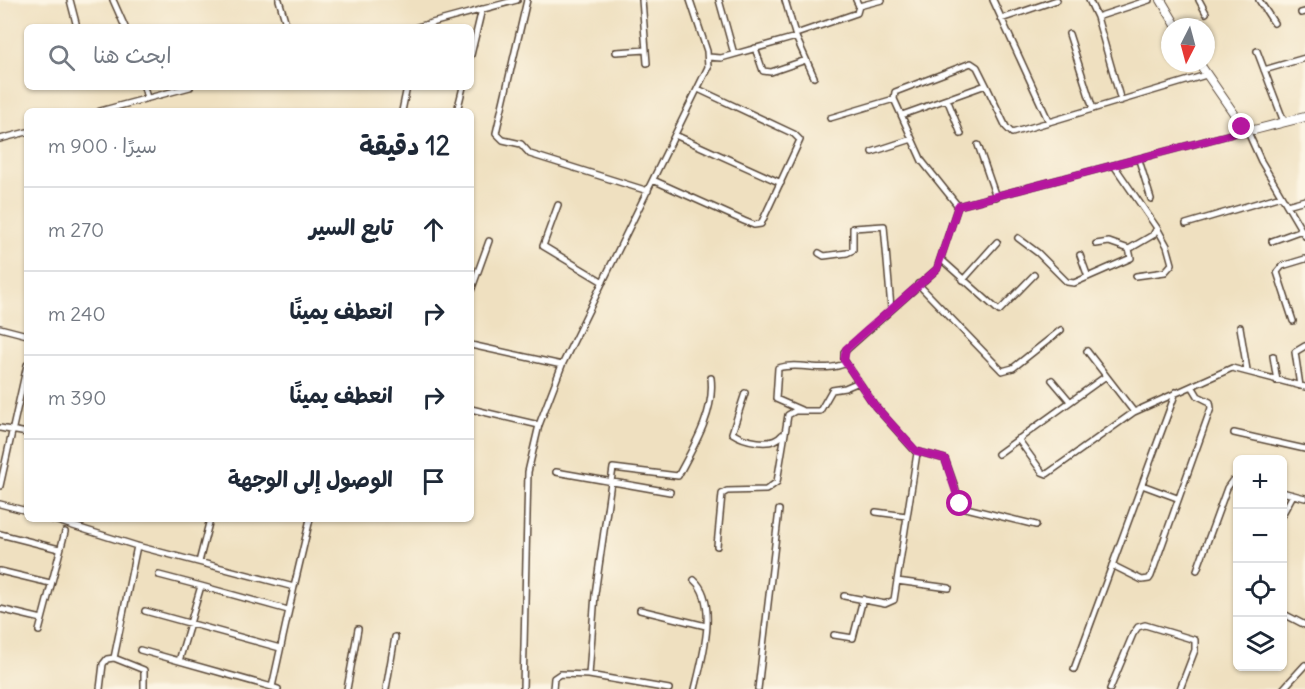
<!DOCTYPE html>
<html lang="ar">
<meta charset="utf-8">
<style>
:root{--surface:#fff;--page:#f2f2f3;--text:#1f2937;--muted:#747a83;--line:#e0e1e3}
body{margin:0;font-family:Delius,"Playpen Sans Arabic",sans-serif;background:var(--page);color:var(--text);direction:rtl}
.controls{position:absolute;right:18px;bottom:18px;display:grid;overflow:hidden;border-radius:9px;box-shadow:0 2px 4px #0004}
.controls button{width:54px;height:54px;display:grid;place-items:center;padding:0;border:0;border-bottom:2px solid var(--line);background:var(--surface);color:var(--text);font:30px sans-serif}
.compass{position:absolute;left:1161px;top:18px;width:54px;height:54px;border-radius:50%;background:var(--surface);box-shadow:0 2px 4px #0004;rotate:186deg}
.stop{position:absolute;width:18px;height:18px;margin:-14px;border:4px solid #b5179e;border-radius:50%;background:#fff}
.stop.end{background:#b5179e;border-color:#fff;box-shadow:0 2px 6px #0008}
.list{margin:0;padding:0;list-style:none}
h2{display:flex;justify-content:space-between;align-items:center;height:78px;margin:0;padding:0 24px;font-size:26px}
h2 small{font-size:20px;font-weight:400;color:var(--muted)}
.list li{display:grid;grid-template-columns:39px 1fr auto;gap:18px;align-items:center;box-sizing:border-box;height:84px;padding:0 24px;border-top:2px solid var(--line)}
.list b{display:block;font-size:22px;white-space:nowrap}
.list em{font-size:20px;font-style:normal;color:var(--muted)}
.icon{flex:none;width:33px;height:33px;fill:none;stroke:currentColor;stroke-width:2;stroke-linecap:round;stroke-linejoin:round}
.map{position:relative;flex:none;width:1305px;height:689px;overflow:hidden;direction:ltr}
.search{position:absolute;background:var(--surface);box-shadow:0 2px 4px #0004;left:24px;top:24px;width:450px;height:66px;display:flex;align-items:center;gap:15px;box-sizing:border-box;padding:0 21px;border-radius:9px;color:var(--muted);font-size:22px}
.panel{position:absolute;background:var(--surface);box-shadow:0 2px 4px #0004;left:24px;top:108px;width:450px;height:414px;border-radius:9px;direction:rtl}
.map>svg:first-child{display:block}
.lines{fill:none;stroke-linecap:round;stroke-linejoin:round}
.street-casing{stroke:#564536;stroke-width:8}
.secondary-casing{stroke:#564536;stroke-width:10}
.street{stroke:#fff;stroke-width:5}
.secondary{stroke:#fff;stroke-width:8}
.route{stroke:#b5179e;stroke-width:8}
</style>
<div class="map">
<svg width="1305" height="689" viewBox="0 0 1305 689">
<rect width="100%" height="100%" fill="#fcf5e5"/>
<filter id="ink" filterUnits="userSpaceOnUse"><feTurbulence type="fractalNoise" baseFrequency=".0167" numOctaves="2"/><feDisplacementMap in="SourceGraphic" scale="12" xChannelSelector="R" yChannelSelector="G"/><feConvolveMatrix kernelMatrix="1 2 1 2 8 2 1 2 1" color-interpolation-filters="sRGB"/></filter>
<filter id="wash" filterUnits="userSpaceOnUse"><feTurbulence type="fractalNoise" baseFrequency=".008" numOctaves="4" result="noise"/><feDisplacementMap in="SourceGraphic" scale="24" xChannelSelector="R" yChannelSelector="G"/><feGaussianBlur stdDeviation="1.35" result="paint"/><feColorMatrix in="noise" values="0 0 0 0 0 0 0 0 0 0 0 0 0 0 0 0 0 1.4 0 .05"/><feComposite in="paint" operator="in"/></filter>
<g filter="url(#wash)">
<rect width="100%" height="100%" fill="#efe0c0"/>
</g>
<g filter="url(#ink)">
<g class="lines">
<defs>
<path id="street" d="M70 0 76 23
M113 0 125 27
M279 0 287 27
M527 0 496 133 503 140 521 144 530 154 648 191
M642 0 647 63
M719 0 734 54
M785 0 796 37 814 77
M993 0 1049 122
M1089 0 1097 17
M1199 0 1206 13
M1259 0 1274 23
M859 6 882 0
M1301 13 1305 12
M1001 19 1057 0
M417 27 517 0
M796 34 857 13 859 6 856 0
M1069 34 1093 109
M755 48 763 71 771 72 806 60
M1257 51 1284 122
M616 52 646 50
M471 55 482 9
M708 57 721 58 796 37
M1264 70 1305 58
M144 87 147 98
M894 99 895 92 971 63 977 67 986 85
M947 99 961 134
M1121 101 1097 17 1149 0
M100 111 190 87
M402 111 407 87
M457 111 463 87
M902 115 986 85 1006 127 1012 133 1206 75
M830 118 894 99 922 161 958 206 937 269 844 352V360L875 406 917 453 894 600 885 604 844 596
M675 135 781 183
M0 139 27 132
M978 145 996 197
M872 152 912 139
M1139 160 1151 199
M1115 167 1157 228 1153 235 1129 249
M653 180 744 221 754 225 761 224 800 140 794 134 698 89
M558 205 543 246 603 282
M1287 205 1305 200
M958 206 1247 130 1261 161 1305 236
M1186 224 1281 196
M1018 238 1038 253 1067 282 1074 283 1131 258 1129 249 1109 242 1096 244
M1272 241 1302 230
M819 253 824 256 847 253 853 250V228L884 226 891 308
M1080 255 1088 277
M942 260 999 311 1034 275
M1136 276 1165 272 1172 264 1167 246 1157 228
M963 280 997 242
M918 284 1002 371 1013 368 1061 330
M471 291 489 241
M1293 321 1277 272 1282 266 1305 259
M1240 327 1247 370
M0 328 27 335
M471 345 562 365
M1087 351 1134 412
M1273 356 1277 381
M1052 380 1069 400
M1300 386 1295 352 1305 346
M745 393 732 433C744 441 772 448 782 435
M471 409 539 425
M801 410 776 399 778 368C801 361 823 374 846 363
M0 428 27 433
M1234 433 1305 449
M1018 439 1042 472 1047 474 1134 412 1232 368 1305 387
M916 451 945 459 962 507 1036 525
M998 454 1106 376
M556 472 670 492
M1142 485 1177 498
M0 486 27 365
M1282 492 1305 498
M0 504 27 511
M876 512 906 516
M1282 515 1293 495
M51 519 137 546 294 587 272 687 278 689
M0 534 59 549
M717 546 722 494 727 491 766 490 777 482 788 415 795 411H820L832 390 845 388 859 382
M199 562 210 519
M1112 565 1142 580 1149 579 1151 576 1211 408 1210 402 1198 396 1192 386
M1197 570 1227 488 1232 481H1238
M0 571 50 583
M159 575 201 586
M694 580C719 602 702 660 695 689
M897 581 949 588
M294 587 310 519
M0 609 42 619
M640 610 706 626
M145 611 280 648
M1282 613 1305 625
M39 631 65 532
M834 635 853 638 863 599
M140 650 272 687
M114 658 144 670V689
M179 661 201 586 288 610
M1074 669 1176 392
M589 675 595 594 613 468 678 476C694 446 715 412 711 378
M100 689 103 664 107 659 114 658 137 546
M347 689 358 629
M386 689 395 637
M523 689 528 472 539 425 562 365 708 67 707 51 690 0
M553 689 554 678 560 674 589 675 669 689
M758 689 779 510
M1110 689 1133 634 1138 627 1145 625 1195 640V650L1180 689
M1283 689 1305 665"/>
<path id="secondary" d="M1161 0 1177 27
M1199 63 1244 128 1254 130 1305 117"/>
</defs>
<use href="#street" class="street-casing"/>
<use href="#secondary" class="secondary-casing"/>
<use href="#street" class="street"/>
<use href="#secondary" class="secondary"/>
</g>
</g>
<g class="lines" filter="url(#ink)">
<path class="route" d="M960 504 945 459 916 451 875 406 844 360 846 349 937 269 958 206 1247 130 1242 127"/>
</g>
</svg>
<div class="controls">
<button>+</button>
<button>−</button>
<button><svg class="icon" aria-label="locate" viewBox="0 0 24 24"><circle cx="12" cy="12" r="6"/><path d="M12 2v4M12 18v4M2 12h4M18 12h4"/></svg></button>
<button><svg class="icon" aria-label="layers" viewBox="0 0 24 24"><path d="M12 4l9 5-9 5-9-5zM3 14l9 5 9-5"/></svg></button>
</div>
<svg class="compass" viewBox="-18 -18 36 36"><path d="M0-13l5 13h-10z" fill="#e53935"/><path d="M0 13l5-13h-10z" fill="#747a83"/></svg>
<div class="stop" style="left:960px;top:504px"></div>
<div class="stop end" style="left:1242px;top:127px"></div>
<div class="search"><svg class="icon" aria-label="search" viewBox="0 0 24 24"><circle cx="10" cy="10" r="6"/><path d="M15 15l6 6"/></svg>ابحث هنا</div>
<section class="panel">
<h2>12 دقيقة<small>سيرًا · 900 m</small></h2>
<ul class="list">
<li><svg class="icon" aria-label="ahead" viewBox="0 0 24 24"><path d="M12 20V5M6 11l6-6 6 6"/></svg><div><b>تابع السير</b></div><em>270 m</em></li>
<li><svg class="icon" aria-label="right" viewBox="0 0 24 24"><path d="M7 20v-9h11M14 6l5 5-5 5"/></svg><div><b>انعطف يمينًا</b></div><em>240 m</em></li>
<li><svg class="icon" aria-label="right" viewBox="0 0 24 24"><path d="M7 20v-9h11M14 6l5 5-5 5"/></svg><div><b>انعطف يمينًا</b></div><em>390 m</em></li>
<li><svg class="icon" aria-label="arrive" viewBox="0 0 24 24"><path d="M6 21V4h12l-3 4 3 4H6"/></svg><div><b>الوصول إلى الوجهة</b></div></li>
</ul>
</section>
</div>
